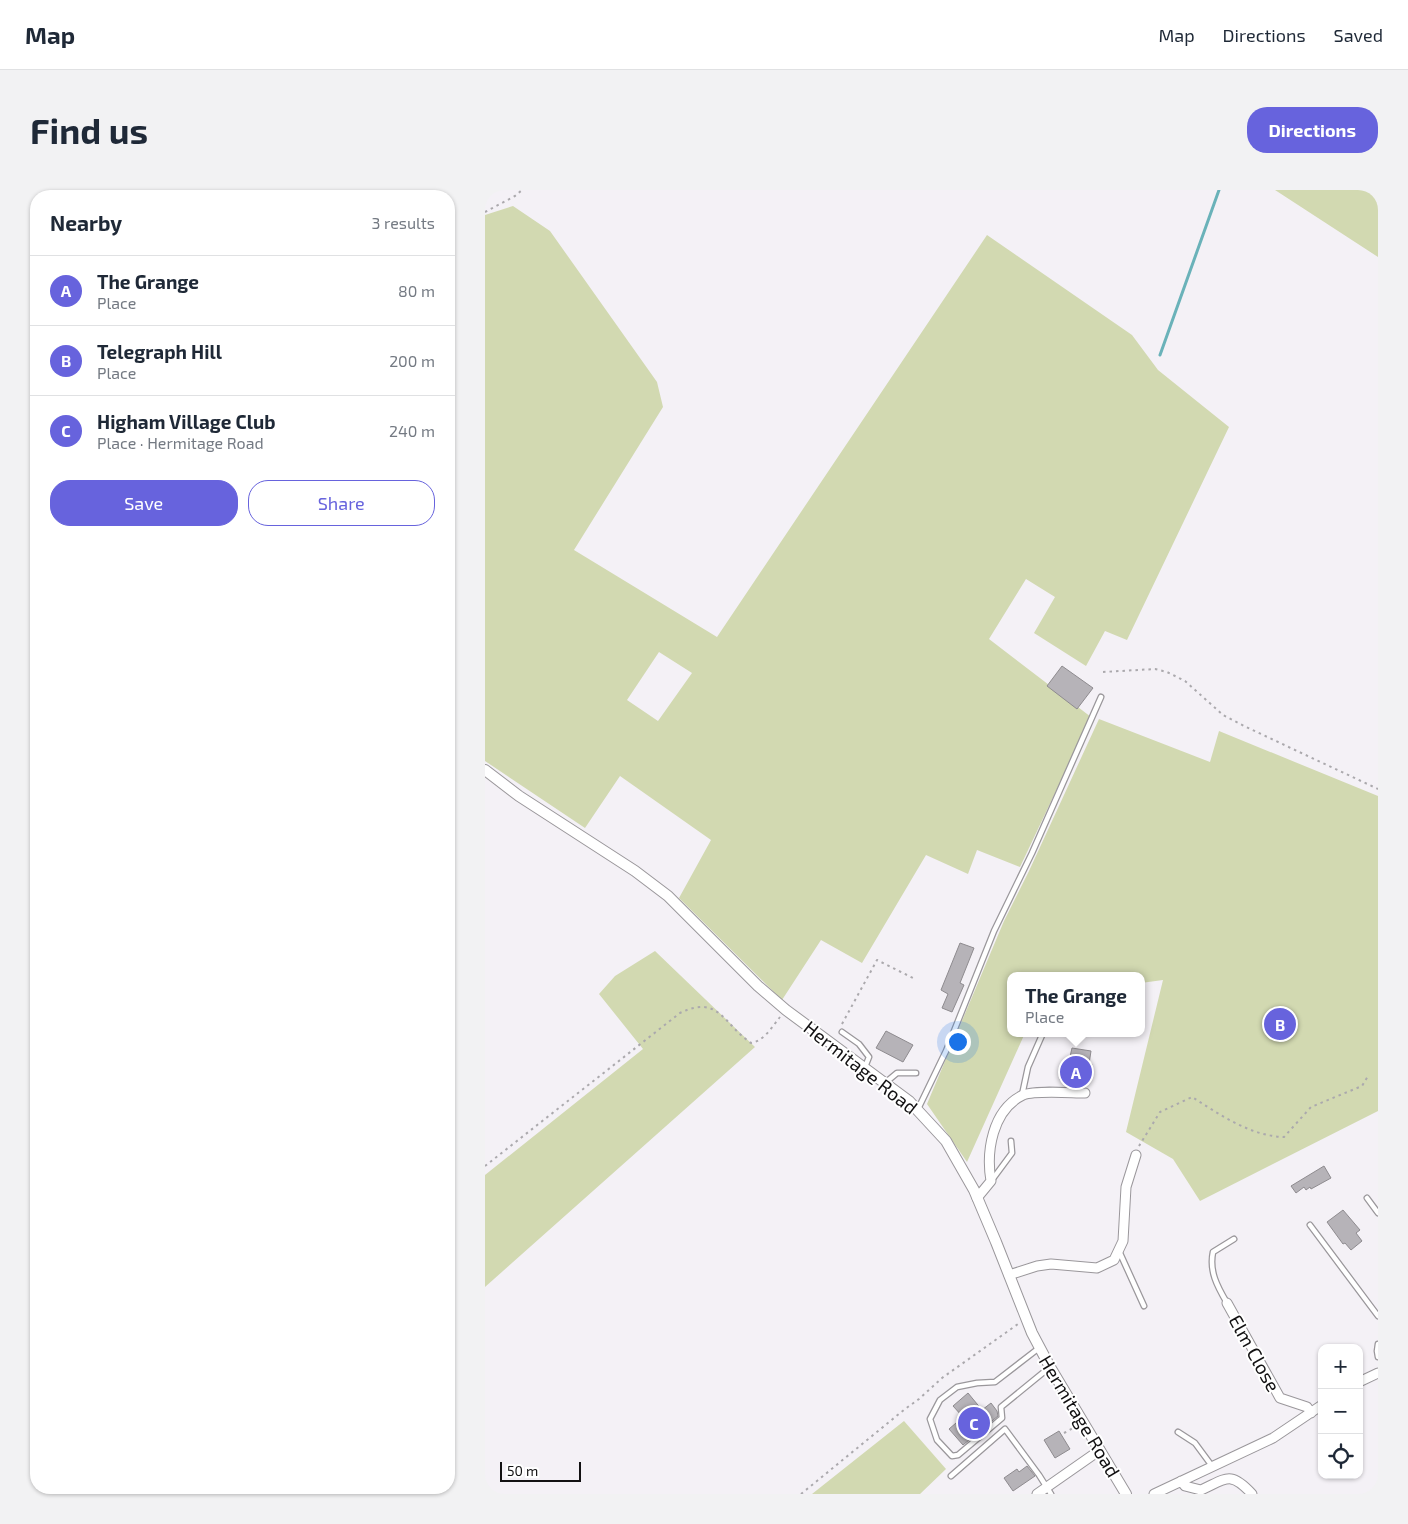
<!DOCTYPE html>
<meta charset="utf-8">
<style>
:root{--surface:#fff;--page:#f2f2f3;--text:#1f2937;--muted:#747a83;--line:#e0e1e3;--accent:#6763dd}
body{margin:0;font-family:"Exo 2",sans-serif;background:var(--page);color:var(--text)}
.controls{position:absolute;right:15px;bottom:15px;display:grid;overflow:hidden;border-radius:10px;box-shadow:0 1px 4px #0004}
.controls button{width:45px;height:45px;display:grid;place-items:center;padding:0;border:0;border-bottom:1px solid var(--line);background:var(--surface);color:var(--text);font:25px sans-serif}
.scale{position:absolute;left:15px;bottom:12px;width:81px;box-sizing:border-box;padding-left:5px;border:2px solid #121112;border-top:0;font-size:14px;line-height:18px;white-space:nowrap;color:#121112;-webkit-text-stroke:4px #fff;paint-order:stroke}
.you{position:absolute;left:472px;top:851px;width:18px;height:18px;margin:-12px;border:4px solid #fff;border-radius:50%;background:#1a73e8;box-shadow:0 0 0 8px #1a73e833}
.badge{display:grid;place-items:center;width:32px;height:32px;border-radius:50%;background:var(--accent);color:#fff;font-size:16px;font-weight:700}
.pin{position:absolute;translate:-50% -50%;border:2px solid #fff;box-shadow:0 1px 5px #0006}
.popup{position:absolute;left:522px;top:782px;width:138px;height:65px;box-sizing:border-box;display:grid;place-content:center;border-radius:10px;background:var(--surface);filter:drop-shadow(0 1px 4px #0005);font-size:16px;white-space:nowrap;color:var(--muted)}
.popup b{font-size:19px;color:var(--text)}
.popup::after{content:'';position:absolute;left:50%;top:100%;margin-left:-10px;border:10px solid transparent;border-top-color:var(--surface)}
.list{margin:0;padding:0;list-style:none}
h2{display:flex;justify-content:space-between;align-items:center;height:65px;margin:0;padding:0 20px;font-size:21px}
h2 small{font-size:16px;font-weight:400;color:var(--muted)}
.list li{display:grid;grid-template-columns:32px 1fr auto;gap:15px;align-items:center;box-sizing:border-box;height:70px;padding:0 20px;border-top:1px solid var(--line)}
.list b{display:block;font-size:19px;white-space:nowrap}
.list p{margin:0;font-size:16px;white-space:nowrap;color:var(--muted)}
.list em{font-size:16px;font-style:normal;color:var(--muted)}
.actions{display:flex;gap:10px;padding:15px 20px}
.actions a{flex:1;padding:11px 0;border:1px solid var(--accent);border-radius:20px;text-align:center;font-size:18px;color:var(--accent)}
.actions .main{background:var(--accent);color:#fff}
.icon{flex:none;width:28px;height:28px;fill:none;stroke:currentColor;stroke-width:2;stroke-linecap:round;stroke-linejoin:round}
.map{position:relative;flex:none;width:893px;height:1304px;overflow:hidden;border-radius:20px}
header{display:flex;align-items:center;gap:30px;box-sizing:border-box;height:70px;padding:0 25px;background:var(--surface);border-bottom:1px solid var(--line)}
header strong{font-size:24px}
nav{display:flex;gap:28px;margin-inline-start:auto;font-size:18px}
.intro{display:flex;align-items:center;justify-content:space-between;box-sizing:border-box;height:120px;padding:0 30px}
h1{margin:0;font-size:35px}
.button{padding:12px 22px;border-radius:20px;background:var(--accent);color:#fff;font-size:18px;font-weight:700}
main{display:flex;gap:30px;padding:0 30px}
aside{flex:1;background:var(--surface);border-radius:20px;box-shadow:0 1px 4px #0004}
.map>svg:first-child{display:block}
.green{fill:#d2d9b1;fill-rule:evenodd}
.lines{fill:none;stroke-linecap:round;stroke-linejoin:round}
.stream{stroke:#6ab2b9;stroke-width:3}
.building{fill:#b6b3b8;stroke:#8e8b8f}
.service-casing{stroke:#9a979b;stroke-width:7}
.minor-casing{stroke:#9a979b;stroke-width:11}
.tertiary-casing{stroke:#9a979b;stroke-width:12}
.path{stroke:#aba9ad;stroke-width:2;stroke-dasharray:2.5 4;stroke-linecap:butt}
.service{stroke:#fff;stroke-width:4.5}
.minor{stroke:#fff;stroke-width:9}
.tertiary{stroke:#fff;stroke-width:10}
.labels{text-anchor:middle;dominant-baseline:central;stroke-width:4;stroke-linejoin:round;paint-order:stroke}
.street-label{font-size:19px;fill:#121112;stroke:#fff}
</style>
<header>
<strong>Map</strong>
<nav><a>Map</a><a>Directions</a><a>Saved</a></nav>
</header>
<div class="intro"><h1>Find us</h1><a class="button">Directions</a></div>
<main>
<aside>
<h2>Nearby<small>3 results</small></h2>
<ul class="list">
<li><span class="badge">A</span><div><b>The Grange</b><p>Place</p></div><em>80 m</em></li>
<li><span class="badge">B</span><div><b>Telegraph Hill</b><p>Place</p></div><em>200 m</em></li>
<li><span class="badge">C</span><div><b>Higham Village Club</b><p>Place · Hermitage Road</p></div><em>240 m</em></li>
</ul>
<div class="actions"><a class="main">Save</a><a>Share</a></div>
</aside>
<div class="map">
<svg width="893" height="1304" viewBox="0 0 893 1304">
<rect width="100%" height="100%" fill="#f4f1f6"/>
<path class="green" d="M790 0H893V67Z
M28 16 65 41 172 192 178 217 89 360 232 447 502 45 647 145 673 180 744 237 642 450 620 441 601 476 549 443 570 407 541 389 504 449 606 527 535 677 492 660 483 684 441 665 377 773 336 750 297 810 194 708 226 650 135 586 100 638 0 571V25ZM174 462 207 483 173 531 142 510Z
M614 529 725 572 734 541 893 606V921L715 1011 688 969 641 942 678 790 656 793V786H526V843H540L482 972 442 914 519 731 544 681Z
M170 761 270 857 0 1097V985L158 859 114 804 130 786Z
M419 1231 461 1279 435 1304H327Z"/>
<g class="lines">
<path class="stream" d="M675 165 734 0"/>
</g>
<path class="building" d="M577 476 608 498 592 519 562 496Z
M475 753 489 758 475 793 479 795 467 822 457 818 463 804 456 800Z
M401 841 428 855 418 872 391 858Z
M587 858 606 861 604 874H607L604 892 599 891V895L575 890 579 870 584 871Z
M839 976 846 988 826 999 825 997 821 1000 819 997 811 1003 806 996Z
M858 1020 875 1040 871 1043 877 1051 866 1060 860 1053 858 1054 842 1032Z
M483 1203 497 1220 506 1213 512 1221 513 1226 478 1255 464 1239 478 1227 468 1216Z
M574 1241 585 1259 570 1268 559 1250Z
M542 1276 550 1286 528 1301 519 1288 532 1279 534 1282Z"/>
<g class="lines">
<defs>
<path id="service" d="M357 842 374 854 384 867 380 877
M400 893 412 883H431
M537 905 543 877 558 843
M433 919 461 861 509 741 547 663 616 507
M507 990 527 963 526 951
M882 1008 893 1023
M825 1035 893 1126
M634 1061 659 1116
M742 1113C732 1096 724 1081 728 1062L749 1049
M893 1154 892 1161 893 1167
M554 1158 510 1192 492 1193 472 1197 455 1210 445 1229 452 1250 467 1266 473 1265 517 1228 516 1217 565 1177
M693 1242 710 1253 727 1276
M466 1286 520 1239 554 1285 566 1304"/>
<path id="minor" d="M492 1008 506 991C501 962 507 920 538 905 550 900 586 903 600 903
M524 1085 552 1076 566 1074 612 1078 629 1070 638 1051 641 997 651 965
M742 1113 795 1208 822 1217 826 1223
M874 1192 893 1183
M696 1291 700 1296 716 1300C741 1289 745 1280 767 1304
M552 1304 615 1260
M669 1304 788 1248 837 1215"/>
<path id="tertiary" d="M0 580 34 606 150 681 183 706 273 796 301 820 424 911 461 951 489 1000 511 1052 547 1143 565 1177 641 1304"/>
</defs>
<use href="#service" class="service-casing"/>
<use href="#minor" class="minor-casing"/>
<use href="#tertiary" class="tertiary-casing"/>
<path class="path" d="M0 22 30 6 37 0
M618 482 670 479 682 482 700 491 738 525 759 536 893 599
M357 834 392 770 428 788
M654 956 675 922 707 907C734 924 765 946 799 947L826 917 877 896 883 886
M0 976 195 823C234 804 238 834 266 853 279 851 287 837 295 827
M579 1243 590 1237
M316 1304 420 1219 434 1209 457 1188 533 1134"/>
<use href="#service" class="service"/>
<use href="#minor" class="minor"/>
<use href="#tertiary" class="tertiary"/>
</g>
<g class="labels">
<g class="street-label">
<text transform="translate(376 877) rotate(38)">Hermitage Road</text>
<text transform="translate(770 1163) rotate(61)">Elm Close</text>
<text transform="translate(595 1226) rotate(59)">Hermitage Road</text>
</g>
</g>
</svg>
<div class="controls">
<button>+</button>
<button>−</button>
<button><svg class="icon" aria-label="locate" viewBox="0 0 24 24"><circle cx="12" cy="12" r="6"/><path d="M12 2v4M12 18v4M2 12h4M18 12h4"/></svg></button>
</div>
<div class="scale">50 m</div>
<div class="you"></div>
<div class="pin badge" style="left:591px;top:882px">A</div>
<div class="popup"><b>The Grange</b>Place</div>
<div class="pin badge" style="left:795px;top:834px">B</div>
<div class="pin badge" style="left:489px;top:1233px">C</div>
</div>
</main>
